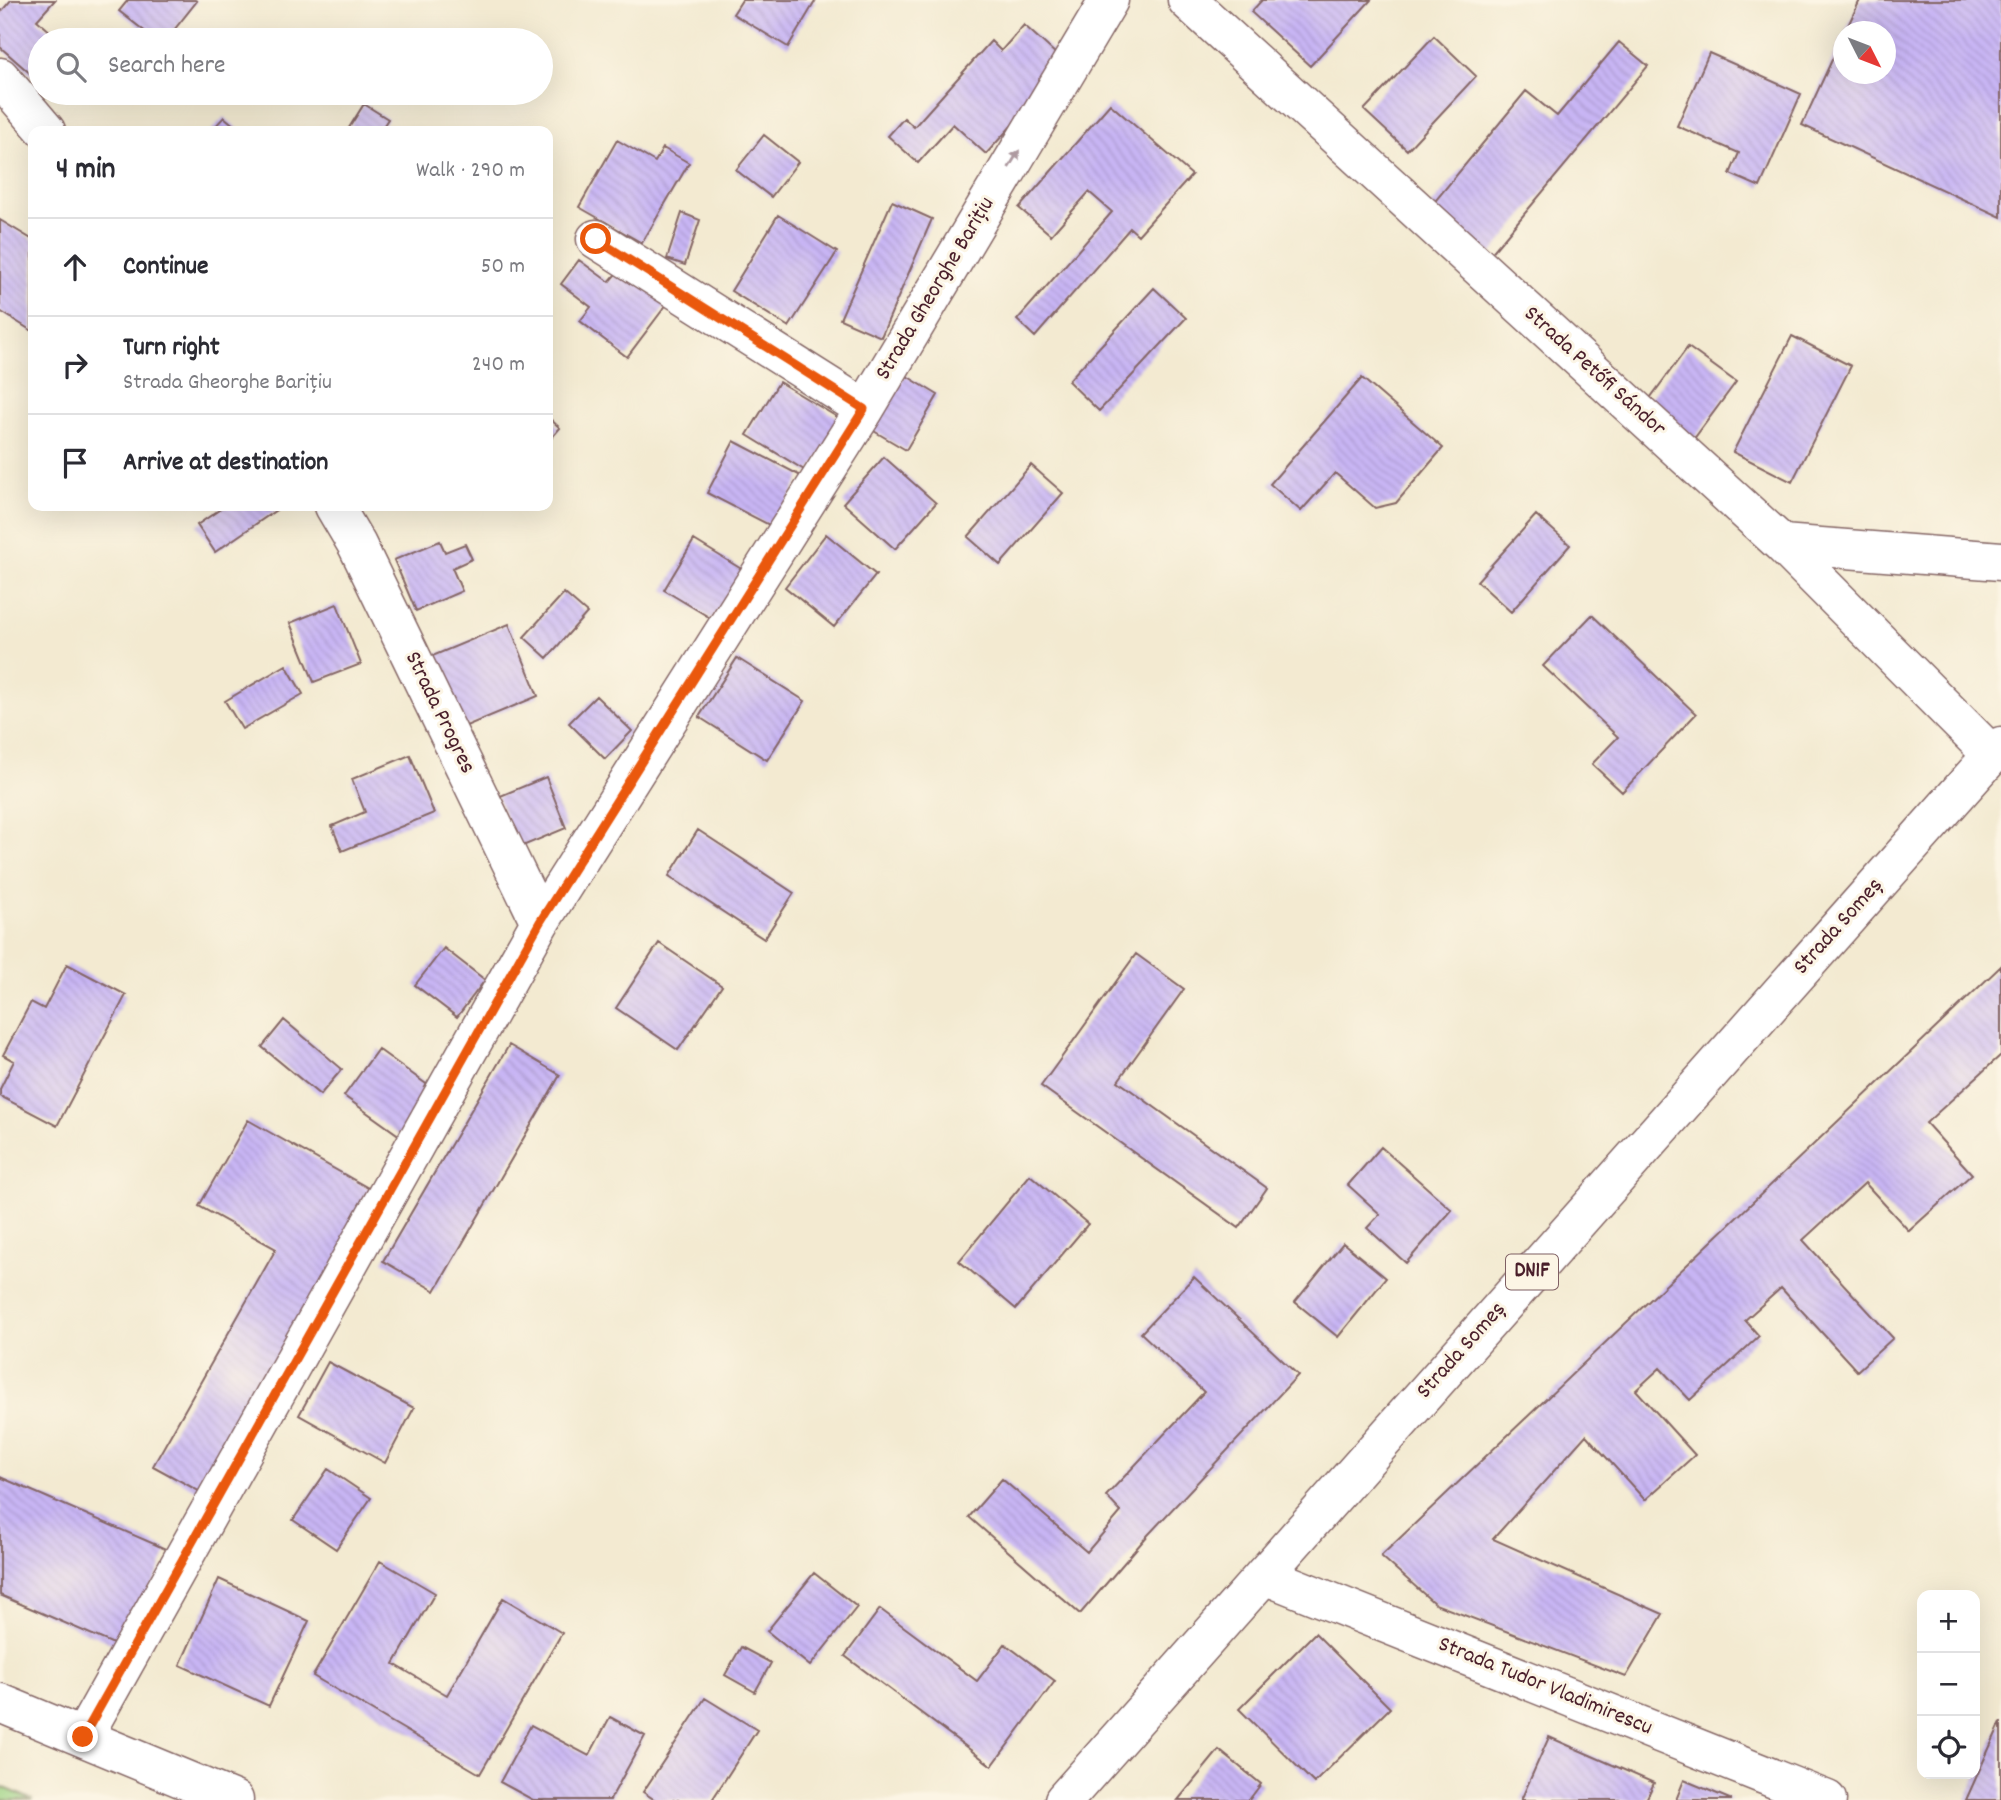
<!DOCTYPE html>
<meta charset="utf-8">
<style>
:root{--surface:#fff;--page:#f7f7f7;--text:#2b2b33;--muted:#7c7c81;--line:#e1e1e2}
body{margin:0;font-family:Dekko,sans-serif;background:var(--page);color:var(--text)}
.controls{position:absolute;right:21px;bottom:21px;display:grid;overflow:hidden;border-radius:14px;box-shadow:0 7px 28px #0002}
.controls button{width:63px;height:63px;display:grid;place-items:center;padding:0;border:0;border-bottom:2px solid var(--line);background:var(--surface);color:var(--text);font:35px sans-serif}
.compass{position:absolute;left:1833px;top:21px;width:63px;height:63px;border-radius:50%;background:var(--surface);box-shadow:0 7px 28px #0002;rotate:132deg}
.stop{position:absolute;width:21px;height:21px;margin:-16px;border:5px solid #ea580c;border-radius:50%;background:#fff}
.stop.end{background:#ea580c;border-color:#fff;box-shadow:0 2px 7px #0008}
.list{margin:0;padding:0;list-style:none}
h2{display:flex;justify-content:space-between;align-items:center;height:91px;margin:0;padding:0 28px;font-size:30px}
h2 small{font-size:23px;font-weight:400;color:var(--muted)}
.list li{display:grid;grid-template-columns:46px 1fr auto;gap:21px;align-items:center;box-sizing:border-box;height:98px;padding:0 28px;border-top:2px solid var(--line)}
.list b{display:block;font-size:26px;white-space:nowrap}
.list p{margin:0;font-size:23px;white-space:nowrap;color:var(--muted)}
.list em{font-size:23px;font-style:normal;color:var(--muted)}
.icon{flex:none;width:38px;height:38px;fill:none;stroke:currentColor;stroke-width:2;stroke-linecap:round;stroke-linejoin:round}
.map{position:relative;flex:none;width:2001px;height:1800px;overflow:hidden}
.search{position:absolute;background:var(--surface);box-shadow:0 7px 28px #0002;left:28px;top:28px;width:525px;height:77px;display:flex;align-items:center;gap:18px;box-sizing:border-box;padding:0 24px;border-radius:38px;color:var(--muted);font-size:26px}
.panel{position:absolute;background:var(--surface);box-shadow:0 7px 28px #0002;left:28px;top:126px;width:525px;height:385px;border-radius:14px}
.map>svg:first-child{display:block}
.green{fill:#9dd384;stroke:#747958;stroke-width:2}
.building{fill:url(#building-back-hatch)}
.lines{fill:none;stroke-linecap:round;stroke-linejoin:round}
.minor-casing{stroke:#856665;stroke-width:41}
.major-casing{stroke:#856665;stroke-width:41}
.minor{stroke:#fff;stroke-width:38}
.major{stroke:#fff;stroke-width:38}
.oneway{fill:#ae9aa0}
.route{stroke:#ea580c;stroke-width:9}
.labels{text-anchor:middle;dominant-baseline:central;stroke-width:6;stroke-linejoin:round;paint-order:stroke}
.shield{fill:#fcf5e5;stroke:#7f5f63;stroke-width:2}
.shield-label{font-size:21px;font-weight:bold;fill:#4a1f2b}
.street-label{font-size:23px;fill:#4a1f2b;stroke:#fcf5e5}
</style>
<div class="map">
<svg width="2001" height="1800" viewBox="0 0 2001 1800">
<defs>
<pattern id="building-back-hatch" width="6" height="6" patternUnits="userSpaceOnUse" patternTransform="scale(1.75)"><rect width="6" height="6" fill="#c8b5f4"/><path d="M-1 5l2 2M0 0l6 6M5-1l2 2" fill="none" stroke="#ad9bd1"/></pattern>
</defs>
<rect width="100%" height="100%" fill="#fcf5e5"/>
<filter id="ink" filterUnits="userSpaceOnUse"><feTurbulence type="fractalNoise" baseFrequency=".0143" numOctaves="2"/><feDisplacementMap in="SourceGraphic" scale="14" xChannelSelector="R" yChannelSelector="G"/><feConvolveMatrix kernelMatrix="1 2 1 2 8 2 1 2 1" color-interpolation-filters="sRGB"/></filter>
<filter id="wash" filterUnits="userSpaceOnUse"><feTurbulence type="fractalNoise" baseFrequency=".00686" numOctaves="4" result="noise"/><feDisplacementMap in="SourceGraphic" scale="28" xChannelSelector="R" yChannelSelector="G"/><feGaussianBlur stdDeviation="1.57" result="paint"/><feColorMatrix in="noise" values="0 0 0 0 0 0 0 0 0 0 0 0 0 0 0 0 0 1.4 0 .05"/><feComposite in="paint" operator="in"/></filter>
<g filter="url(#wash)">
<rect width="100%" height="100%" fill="#f3ead1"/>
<path class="green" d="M0 1786 33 1800H0Z"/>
<g id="blocks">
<path class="building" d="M11 0H55L37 20 60 40H40V82L0 47V13Z
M128 0H195L197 1 166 40H156L119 11Z
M742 0H816L788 47 733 14Z
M1262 0H1371L1310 66 1251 12Z
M1860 0H2001V217L1802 125 1843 36V74H1885V32H1845Z
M1024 25 1067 64 986 154 953 124 918 163 888 136 904 118 914 127 991 41 1001 51Z
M1434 36 1476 76 1407 150 1364 110Z
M1619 42 1648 66 1490 255 1431 206 1526 91 1557 116Z
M1709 53 1801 94 1760 187 1730 174 1739 153 1677 126Z
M364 104 388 119 380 131H347Z
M1110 104 1192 175 1138 235 1130 228 1035 337 1017 320 1112 212 1089 192 1051 235 1019 208Z
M224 117 241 131H211Z
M764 135 798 162 771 197 736 170Z
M617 140 655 162 663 148 689 163 642 243 579 207Z
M892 201 932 219 881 337 840 319Z
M682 213 700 220 685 265 667 259Z
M778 215 837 252 789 327 731 291Z
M0 220 33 240 32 331 0 311Z
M579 260 609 282 620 269 667 304 627 357 580 321 591 307 561 284Z
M1154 288 1186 318 1099 411 1068 381Z
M1792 336 1851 366 1792 482 1733 452Z
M1688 347 1736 382 1693 440 1645 405Z
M905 375 938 395 906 450 872 430Z
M1362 378 1443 448 1396 503 1375 508 1335 473 1301 511 1270 484Z
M779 382 842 420 809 473 747 435Z
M548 417 560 428 548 442Z
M734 441 801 476 775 528 707 493Z
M884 457 936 503 895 549 843 503Z
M1031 465 1063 493 1000 565 968 537Z
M225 506H282L215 552 197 525Z
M1536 515 1570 545 1511 612 1477 581Z
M826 534 876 575 834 627 785 587Z
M694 540 743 570 712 619 664 590Z
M440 541 445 552 465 544 472 559 452 568 462 591 416 611 394 560Z
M564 593 587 613 547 658 524 637Z
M337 604 361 664 314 682 290 623Z
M1592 615 1696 714 1622 792 1592 764 1618 737 1543 666Z
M509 624 538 696 459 729 430 657Z
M737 658 805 701 767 760 699 717Z
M286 665 303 694 242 729 225 701Z
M596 696 632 731 605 759 569 723Z
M410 755 434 813 342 851 332 826 365 812 352 779Z
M546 777 566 828 518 848 498 797Z
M698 830 794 893 764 939 669 876Z
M659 943 722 986 678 1050 616 1008Z
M444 948 485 980 457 1017 415 985Z
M1136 954 1184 989 1118 1081 1267 1188 1239 1228 1041 1086Z
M67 964 126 995 57 1126 0 1096V1089L14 1061 3 1055 31 1002 44 1009Z
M2001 966V1055L1926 1123 1972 1174 1909 1231 1865 1183 1803 1240 1893 1338 1857 1371 1781 1288 1745 1320 1759 1336 1690 1400 1660 1368 1636 1390 1695 1455 1645 1500 1586 1435 1493 1539 1663 1614 1626 1677 1435 1604 1381 1556Z
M284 1020 342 1069 320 1095 262 1047Z
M509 1045 560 1075 435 1291 383 1261Z
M378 1049 433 1089 400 1136 344 1096Z
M248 1120 375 1192 204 1494 153 1466 276 1249 199 1206Z
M1381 1147 1452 1210 1406 1263 1367 1228 1380 1214 1348 1185Z
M1030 1175 1088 1224 1016 1309 959 1261Z
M1343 1243 1386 1278 1338 1337 1295 1302Z
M1194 1277 1298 1375 1148 1535 1080 1614 969 1517 1002 1479 1087 1552 1121 1512 1106 1496 1204 1392 1141 1333Z
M328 1362 414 1408 385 1463 299 1415Z
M328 1469 371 1498 336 1549 293 1520Z
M0 1477 168 1550 125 1649 0 1595Z
M380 1561 435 1593 394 1664 447 1695 503 1598 562 1633 480 1774 313 1676Z
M814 1573 857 1607 810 1666 767 1631Z
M219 1579 309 1621 269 1706 180 1665Z
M880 1609 977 1681 1005 1644 1055 1681 992 1766 845 1656Z
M1315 1633 1390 1708 1314 1783 1239 1709Z
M741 1647 771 1663 755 1692 725 1675Z
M705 1698 757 1730 712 1800H655L643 1792Z
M610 1717 645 1736 610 1800H533L500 1782 531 1725 589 1756Z
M2001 1722V1800H1966Z
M1549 1737 1654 1783 1646 1800H1521Z
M1219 1750 1261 1784 1249 1800H1178Z
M1684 1780 1732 1800H1676Z"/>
</g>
</g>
<g filter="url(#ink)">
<use href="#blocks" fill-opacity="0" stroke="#856665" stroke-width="2"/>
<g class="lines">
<defs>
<path id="minor" d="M0 77 46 131
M596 239 865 409
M334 506 357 545 540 922
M1264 1575 1827 1800
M83 1737 540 922 865 409 1109 0"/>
<path id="major" d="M1187 0 1782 544 1992 755
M1782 544 2001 561
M0 1703 234 1800
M1064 1800 1992 755 2001 746"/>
</defs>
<use href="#minor" class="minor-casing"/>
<use href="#major" class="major-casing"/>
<use href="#minor" class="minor"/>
<use href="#major" class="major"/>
</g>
<defs><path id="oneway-solid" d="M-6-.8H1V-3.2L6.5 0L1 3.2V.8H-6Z" transform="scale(1.75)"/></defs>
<use class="oneway" href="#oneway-solid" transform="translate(1014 159) rotate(-59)"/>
</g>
<g class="lines" filter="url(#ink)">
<path class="route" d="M83 1737 540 922 864 409 596 239"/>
</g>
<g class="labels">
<rect class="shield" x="1506" y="1254.5" width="52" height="35" rx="5"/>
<g class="shield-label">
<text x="1532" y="1272">DN1F</text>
</g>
<g class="street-label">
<text transform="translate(936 289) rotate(-59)">Strada Gheorghe Barițiu</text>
<text transform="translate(1594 372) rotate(42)">Strada Petőfi Sándor</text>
<text transform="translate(439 713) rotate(64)">Strada Progres</text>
<text transform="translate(1839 927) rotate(-48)">Strada Someș</text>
<text transform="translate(1462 1351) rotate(-48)">Strada Someș</text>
<text transform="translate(1545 1687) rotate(22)">Strada Tudor Vladimirescu</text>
</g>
</g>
</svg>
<div class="controls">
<button>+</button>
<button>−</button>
<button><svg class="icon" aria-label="locate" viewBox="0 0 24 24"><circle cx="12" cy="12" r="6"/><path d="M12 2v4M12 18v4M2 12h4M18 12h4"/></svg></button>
</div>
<svg class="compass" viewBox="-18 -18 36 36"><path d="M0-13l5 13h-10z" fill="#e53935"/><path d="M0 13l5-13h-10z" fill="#7c7c81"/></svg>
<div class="stop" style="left:596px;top:239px"></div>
<div class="stop end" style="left:83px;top:1737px"></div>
<div class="search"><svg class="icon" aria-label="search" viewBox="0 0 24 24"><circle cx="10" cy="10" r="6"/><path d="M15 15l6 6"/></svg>Search here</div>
<section class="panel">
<h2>4 min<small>Walk · 290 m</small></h2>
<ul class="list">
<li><svg class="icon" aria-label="ahead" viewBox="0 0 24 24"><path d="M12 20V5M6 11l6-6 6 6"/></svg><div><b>Continue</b></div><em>50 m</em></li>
<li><svg class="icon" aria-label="right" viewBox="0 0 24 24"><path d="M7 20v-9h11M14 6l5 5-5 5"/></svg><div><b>Turn right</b><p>Strada Gheorghe Barițiu</p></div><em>240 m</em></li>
<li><svg class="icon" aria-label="arrive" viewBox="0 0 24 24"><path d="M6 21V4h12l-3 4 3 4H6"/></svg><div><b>Arrive at destination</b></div></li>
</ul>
</section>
</div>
